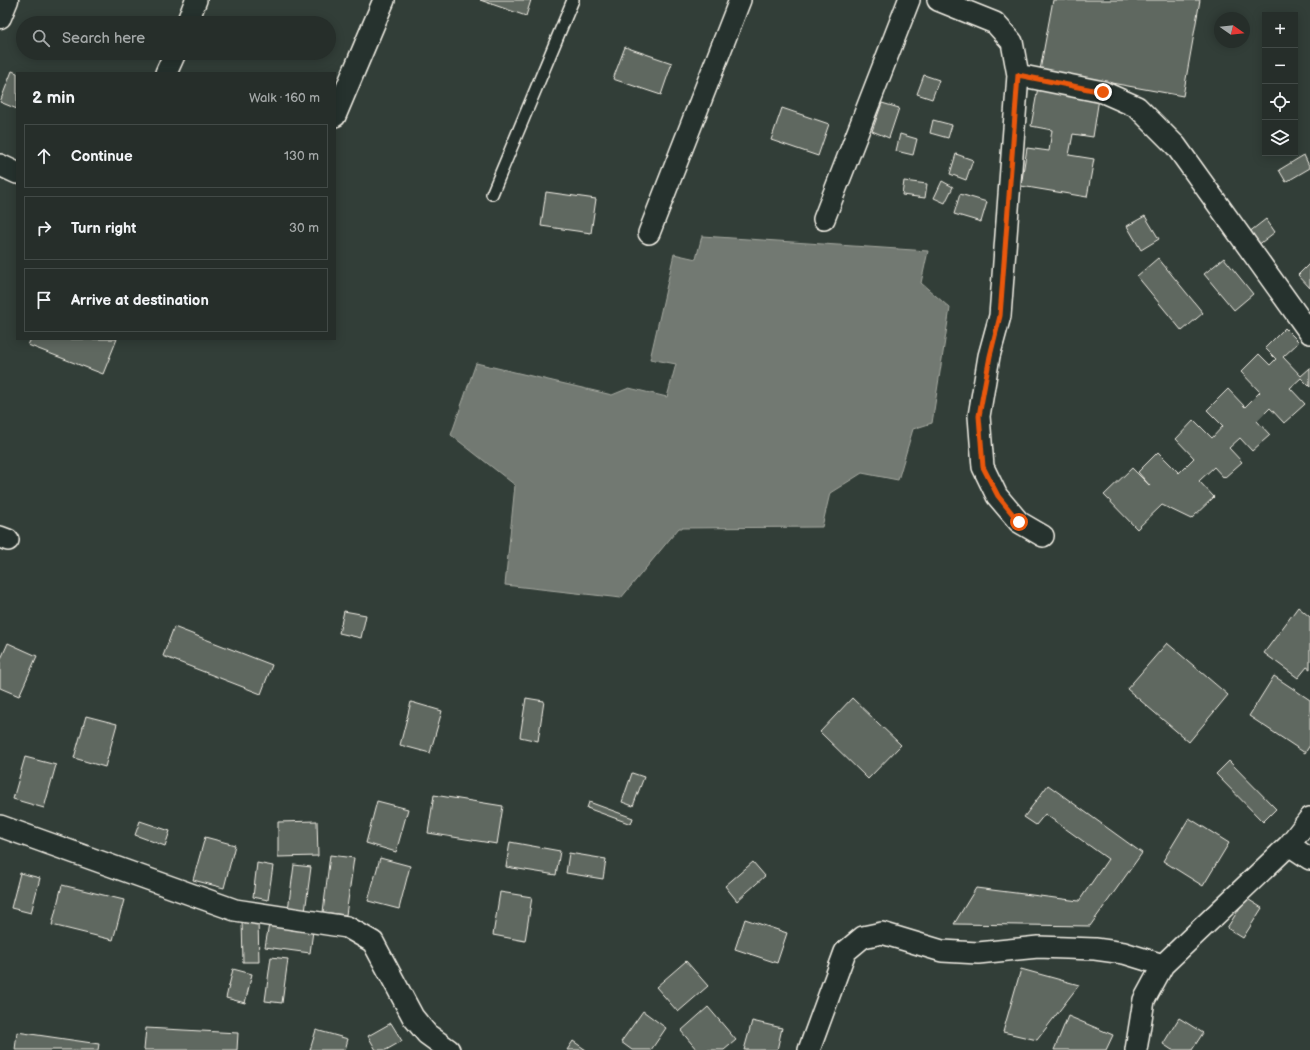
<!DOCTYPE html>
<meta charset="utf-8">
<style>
:root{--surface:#262e2a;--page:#2e3632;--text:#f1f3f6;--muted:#a4a8a8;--line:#424a47}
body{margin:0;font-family:"Balsamiq Sans",sans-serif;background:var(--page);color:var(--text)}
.controls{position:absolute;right:12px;top:12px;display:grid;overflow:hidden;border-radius:0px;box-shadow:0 2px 10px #0003}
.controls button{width:36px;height:36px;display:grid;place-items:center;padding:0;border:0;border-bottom:1px solid var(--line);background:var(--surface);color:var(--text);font:20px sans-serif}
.compass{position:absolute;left:1214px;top:12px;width:36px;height:36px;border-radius:50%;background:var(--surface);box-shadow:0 2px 10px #0003;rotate:104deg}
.stop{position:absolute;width:12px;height:12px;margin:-9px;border:3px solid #ea580c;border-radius:50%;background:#fff}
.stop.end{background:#ea580c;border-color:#fff;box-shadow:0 1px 4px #0008}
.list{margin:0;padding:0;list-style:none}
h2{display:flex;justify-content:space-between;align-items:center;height:52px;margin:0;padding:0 16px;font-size:17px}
h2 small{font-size:13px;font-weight:400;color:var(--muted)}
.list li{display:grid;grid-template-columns:26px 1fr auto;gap:12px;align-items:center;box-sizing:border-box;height:64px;margin:0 8px 8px;padding:0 8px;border:1px solid var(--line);border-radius:0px}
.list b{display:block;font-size:15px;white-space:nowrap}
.list em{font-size:13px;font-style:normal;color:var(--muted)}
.icon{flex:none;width:22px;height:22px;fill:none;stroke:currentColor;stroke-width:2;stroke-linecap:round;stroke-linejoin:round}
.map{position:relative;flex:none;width:1310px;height:1050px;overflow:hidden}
.search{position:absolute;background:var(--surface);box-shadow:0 2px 10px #0003;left:16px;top:16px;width:320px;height:44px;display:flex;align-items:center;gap:10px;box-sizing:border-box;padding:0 14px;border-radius:22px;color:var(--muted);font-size:15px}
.panel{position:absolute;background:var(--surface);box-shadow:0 2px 10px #0003;left:16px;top:72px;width:320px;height:268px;border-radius:0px}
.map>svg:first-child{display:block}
.water{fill:#727972;stroke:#a6a9a1}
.building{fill:#5f6861;stroke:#f4f1e8}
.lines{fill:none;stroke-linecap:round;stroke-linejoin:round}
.service-casing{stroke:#f4f1e8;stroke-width:14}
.minor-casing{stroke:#f4f1e8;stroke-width:24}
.tertiary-casing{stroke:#f4f1e8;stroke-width:25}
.service{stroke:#26332d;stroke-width:11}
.minor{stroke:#26332d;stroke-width:21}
.tertiary{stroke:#26332d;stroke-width:22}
.route{stroke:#ea580c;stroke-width:5}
</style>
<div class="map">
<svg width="1310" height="1050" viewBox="0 0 1310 1050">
<rect width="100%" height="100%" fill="#323e38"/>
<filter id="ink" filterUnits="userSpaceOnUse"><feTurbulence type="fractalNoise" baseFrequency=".025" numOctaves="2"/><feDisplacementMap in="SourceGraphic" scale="8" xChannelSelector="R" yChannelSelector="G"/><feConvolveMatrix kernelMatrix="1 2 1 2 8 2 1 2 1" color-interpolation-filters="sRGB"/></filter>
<g filter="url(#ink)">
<path class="water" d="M702 236 928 251 921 283 950 308 932 423 913 429 898 480 862 473 830 493 822 527 679 528 621 598 505 585 515 485 451 435 476 363 612 395 629 388 667 397 676 364 650 359 674 254 696 259Z"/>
<path class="building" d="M480 0H531L526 16Z
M1053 0H1200L1183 96 1040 70Z
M625 47 672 63 661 95 613 79Z
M12 71 17 73V109L0 102Z
M924 75 939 80 932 99 917 94Z
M1038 87 1099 98 1093 137 1073 134 1069 155 1094 159 1087 197 1021 186 1027 148 1049 151 1052 130 1031 126Z
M882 103 899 108 889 138 872 131Z
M782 108 829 124 818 156 771 140Z
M933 120 952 125 948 138 930 133Z
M900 134 917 139 913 155 896 151Z
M956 154 973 160 966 180 950 174Z
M1304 155 1310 168 1286 182 1279 170Z
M904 181 927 184 925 198 902 195Z
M942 181 953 187 945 203 934 198Z
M546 192 596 199 591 233 541 226Z
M960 194 987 202 981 222 954 214Z
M1145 216 1159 239 1141 250 1127 226Z
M1266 219 1275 232 1253 249 1244 236Z
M1158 258 1203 313 1182 331 1137 276Z
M1224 258 1253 294 1234 310 1204 274Z
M1310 263V288L1298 275Z
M1285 328 1299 342 1283 357 1301 376 1310 368V387L1301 378 1290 388 1305 404 1284 423 1270 408 1257 421 1270 435 1252 451 1240 438 1229 448 1242 462 1224 478 1214 467 1199 481 1214 497 1191 519 1162 505 1137 529 1104 495 1132 468 1150 486 1138 472 1158 452 1179 473 1194 458 1176 439 1194 420 1212 438 1223 426 1207 410 1228 389 1245 407 1260 392 1241 372 1259 354 1270 365 1276 359 1265 348Z
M31 339H117L103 374 28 345Z
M1298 607 1310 617V669L1307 667 1298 678 1264 653Z
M344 611 366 615 361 638 339 633Z
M174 627 272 665 261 694 163 656Z
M8 643 37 656 19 696 0 688V661Z
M1167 643 1228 695 1189 742 1127 689Z
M1274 676 1310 700V745L1305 753 1249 716Z
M526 698 544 701 538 741 520 737Z
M852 698 901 745 868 779 820 732Z
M411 702 442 711 430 753 400 745Z
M86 716 117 724 105 767 74 758Z
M25 757 56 765 44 808 13 799Z
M1229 761 1276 809 1263 822 1216 774Z
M632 773 644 777 633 806 622 802Z
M1048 785 1142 853 1090 926 954 924 976 888 1079 901 1108 859 1045 814 1036 825 1024 817Z
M434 795 503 806 497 844 428 833Z
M377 801 408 809 396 852 366 843Z
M589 802 633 818 631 824 587 808Z
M1189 818 1229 843 1203 886 1163 861Z
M140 821 170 831 165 846 135 835Z
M317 821 318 856 278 857V822Z
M205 837 235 845 224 888 193 880Z
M510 842 560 851 556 875 506 867Z
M569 853 606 859 603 879 566 873Z
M330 855 354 858 346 915 323 912Z
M380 858 410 866 399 909 368 901Z
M753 862 765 876 737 901 725 886Z
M257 863 273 866 268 900 253 897Z
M294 865 311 867 305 912 288 910Z
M20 873 40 878 31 913 11 908Z
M62 885 124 900 113 940 52 925Z
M500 892 532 897 525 941 493 935Z
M1246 898 1262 908 1243 938 1227 928Z
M745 919 787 933 777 963 735 949Z
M242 920H258L259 962H243Z
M269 924 313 931 310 953 265 947Z
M271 957 288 959 282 1003 265 1001Z
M686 961 708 986 678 1012 656 987Z
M233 969 252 974 245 1003 226 998Z
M1021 969 1079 985 1037 1040 1003 1032Z
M708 1007 736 1040 724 1050H697L681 1031Z
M643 1011 666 1028 651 1050H632L621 1042Z
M1068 1016 1113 1035 1106 1050H1054Z
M1179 1018 1203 1033 1192 1050H1172L1163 1044Z
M752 1021 782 1028 777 1050H744Z
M391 1023 402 1041 386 1050H376L368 1036Z
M146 1028 238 1033 237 1050H144Z
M316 1030 348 1039 345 1050H310Z
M17 1032 99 1044 98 1050H15Z
M573 1041 586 1050H567Z"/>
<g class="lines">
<defs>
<path id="service" d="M492 194 573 0"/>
<path id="minor" d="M938 0 995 23 1012 42 1018 75 1000 316 989 356 979 416 983 467 997 496 1019 522 1043 536
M187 23 196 0
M166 73 175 53
M1018 75 1103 92 1137 107 1176 146 1310 333
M335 116 384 0
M0 165 17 173
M824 219 909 0
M649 233 740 0
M0 537 8 540
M0 826 235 910 347 927 373 942 413 1017 427 1034 449 1050
M1289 845 1310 859
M809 1050 845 952 863 937 882 933 942 951 978 953 1038 947 1095 949 1124 953 1163 965
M1136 1050 1144 1000 1163 965 1289 845 1310 818"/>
<path id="tertiary" d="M0 17 7 0"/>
</defs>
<use href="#service" class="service-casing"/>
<use href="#minor" class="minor-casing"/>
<use href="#tertiary" class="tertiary-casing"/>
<use href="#service" class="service"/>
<use href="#minor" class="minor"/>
<use href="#tertiary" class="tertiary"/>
</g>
</g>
<g class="lines" filter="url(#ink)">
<path class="route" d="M1019 522 998 496 983 467 979 416 990 356 1000 316 1018 75 1103 92"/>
</g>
</svg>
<div class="controls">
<button>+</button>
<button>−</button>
<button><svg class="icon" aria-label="locate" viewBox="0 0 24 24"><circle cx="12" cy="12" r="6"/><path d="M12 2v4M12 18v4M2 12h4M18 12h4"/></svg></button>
<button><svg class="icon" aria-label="layers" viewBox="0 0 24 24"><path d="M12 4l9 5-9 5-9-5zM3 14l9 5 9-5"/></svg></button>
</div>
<svg class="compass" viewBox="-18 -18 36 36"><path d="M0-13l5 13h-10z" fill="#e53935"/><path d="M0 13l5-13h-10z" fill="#a4a8a8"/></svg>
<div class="stop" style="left:1019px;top:522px"></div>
<div class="stop end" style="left:1103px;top:92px"></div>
<div class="search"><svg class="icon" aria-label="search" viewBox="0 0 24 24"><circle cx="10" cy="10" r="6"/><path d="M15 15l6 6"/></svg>Search here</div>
<section class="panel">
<h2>2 min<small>Walk · 160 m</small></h2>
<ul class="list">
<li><svg class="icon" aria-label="ahead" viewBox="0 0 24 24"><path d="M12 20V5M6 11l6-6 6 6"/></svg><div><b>Continue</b></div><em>130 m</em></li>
<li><svg class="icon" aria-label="right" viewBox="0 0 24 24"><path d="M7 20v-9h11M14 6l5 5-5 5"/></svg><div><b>Turn right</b></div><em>30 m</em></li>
<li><svg class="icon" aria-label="arrive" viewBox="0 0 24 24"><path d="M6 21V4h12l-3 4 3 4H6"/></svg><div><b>Arrive at destination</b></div></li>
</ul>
</section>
</div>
